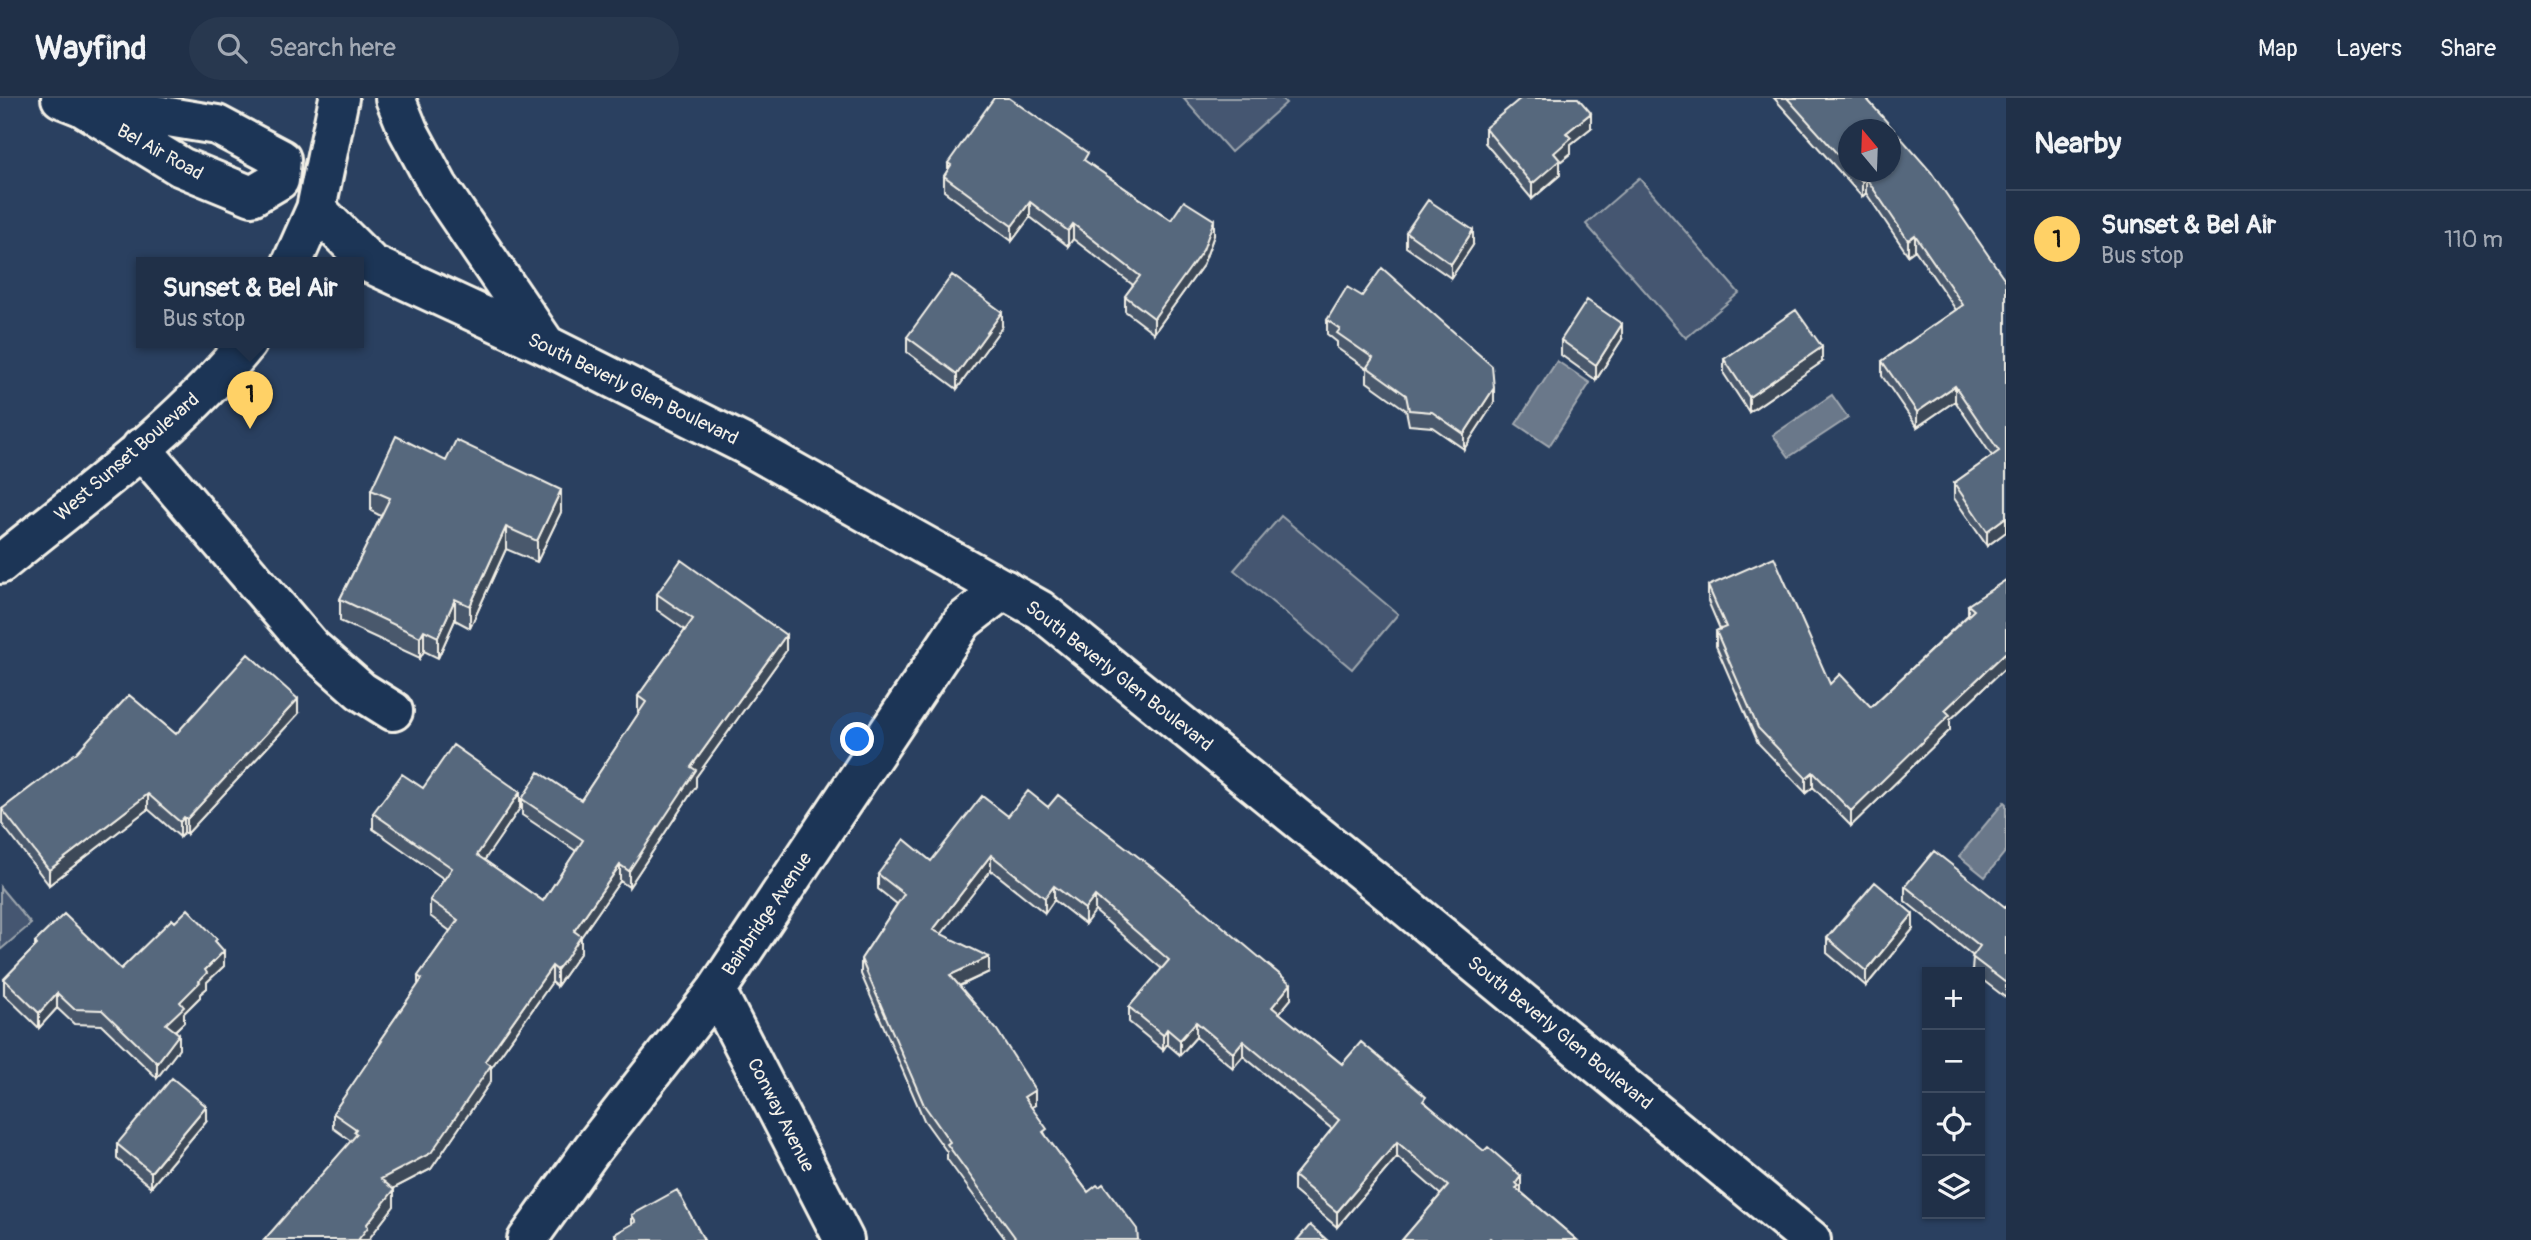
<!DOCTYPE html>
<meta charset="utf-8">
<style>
:root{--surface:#203048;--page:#28384f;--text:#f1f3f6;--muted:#a2a9b4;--line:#3d4b60;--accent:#ffd166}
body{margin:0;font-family:Pangolin,sans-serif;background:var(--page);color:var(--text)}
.controls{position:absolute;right:21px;bottom:21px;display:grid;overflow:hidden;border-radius:0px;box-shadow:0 2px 5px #0004}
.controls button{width:63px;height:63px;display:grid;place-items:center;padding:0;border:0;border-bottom:2px solid var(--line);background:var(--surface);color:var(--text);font:35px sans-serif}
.compass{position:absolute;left:1838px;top:21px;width:63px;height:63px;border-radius:50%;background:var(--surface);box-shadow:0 2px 5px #0004;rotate:341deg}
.you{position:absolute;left:858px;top:642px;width:24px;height:24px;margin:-18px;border:5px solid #fff;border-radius:50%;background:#1a73e8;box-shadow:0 0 0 10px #1a73e833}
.badge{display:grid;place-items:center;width:46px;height:46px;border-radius:50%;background:var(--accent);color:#111;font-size:23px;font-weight:700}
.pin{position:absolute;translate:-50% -58px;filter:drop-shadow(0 2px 4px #0008)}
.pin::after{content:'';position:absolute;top:37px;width:24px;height:21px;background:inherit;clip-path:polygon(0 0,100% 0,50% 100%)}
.popup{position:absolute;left:136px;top:159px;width:228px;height:91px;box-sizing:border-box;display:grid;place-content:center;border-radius:0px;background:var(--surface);filter:drop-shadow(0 2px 5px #0005);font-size:23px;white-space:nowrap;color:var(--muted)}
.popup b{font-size:26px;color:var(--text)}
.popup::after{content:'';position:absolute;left:50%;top:100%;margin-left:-14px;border:14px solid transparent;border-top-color:var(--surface)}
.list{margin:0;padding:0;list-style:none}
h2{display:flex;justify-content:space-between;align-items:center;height:91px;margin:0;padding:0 28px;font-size:30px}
h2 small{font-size:23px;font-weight:400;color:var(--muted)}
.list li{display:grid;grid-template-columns:46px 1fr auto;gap:21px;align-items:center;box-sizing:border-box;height:98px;padding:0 28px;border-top:2px solid var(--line)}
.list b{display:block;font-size:26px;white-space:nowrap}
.list p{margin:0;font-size:23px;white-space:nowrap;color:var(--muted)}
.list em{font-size:23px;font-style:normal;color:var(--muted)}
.icon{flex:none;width:38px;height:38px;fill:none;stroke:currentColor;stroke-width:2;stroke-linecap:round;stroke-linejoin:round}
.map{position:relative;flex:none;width:2006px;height:1142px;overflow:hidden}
header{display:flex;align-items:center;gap:42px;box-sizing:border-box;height:98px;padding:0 35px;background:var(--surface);border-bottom:2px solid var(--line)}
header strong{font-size:33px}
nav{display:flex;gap:38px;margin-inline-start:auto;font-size:24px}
.search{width:490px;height:63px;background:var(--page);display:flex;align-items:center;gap:18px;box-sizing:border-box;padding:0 24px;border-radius:38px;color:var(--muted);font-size:26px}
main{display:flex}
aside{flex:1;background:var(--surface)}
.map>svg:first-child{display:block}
.green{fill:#445771;stroke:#9ca4ac;stroke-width:2}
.water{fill:#6a788a;stroke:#a1a8b0;stroke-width:2}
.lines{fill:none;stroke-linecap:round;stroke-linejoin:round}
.minor-casing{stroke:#f4f1e8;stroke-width:44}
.major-casing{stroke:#f4f1e8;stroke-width:44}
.minor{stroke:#1d3557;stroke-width:38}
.major{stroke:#1d3557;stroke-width:38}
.wall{fill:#4a596c;stroke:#f4f1e8;stroke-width:2;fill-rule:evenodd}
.shaded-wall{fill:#3c4858;stroke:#f4f1e8;stroke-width:2}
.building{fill:#56677d;stroke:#f4f1e8;stroke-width:2}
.labels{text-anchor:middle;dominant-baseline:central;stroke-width:5;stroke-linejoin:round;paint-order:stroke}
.street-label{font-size:19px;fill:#f4f1e8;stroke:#1d3557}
</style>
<header>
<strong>Wayfind</strong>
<div class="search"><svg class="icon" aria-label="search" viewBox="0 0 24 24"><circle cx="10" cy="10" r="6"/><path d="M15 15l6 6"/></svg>Search here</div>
<nav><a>Map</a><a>Layers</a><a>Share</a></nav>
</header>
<main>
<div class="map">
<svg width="2006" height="1142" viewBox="0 0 2006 1142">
<rect width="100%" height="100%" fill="#2a4060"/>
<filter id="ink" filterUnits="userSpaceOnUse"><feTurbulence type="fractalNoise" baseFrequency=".0143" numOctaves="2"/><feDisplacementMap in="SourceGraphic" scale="14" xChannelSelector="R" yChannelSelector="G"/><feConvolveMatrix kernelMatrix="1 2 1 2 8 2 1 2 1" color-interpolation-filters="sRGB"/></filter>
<g filter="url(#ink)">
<path class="green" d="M1183 0H1281L1286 5 1231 54Z
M1639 80 1739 195 1686 240 1586 126Z
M1281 418 1398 516 1352 571 1234 472Z
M0 789 31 826 0 852Z"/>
<path class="water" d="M1557 263 1590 285 1549 348 1516 326Z
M1832 297 1848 320 1789 359 1773 337Z
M2004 704 2006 706V753L1985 779 1959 758Z"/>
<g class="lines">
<defs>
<path id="minor" d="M61 0 81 8 181 69 252 98 279 82
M94 9 114 10 217 27 281 61 279 82
M141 350 312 550 361 593 393 613
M716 893 844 1142
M527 1142 593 1050 716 893 963 523 1004 491"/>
<path id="major" d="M395 0 408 32 438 88 546 247
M316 111 371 166 546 247 744 346 1040 512 1393 798 1811 1142
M292 165 316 111 339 0
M0 466C84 397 178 331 247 245"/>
</defs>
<use href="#minor" class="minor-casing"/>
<use href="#major" class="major-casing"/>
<use href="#minor" class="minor"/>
<use href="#major" class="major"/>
</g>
<path class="wall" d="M1774 0H1866L2006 183V434L1987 448 1954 400V385L1992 358 1955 303 1917 329 1882 278V263L1956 212 1915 152 1908 157 1866 95 1862 99ZM1849 32 1891 74H1849Z
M1485 30H1591L1571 46V55L1560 64V77L1532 101 1485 45Z
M948 65H1088L1171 122 1214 137 1203 167 1154 235 1125 213V198L1133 187 1073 141 1068 148 1030 119 1012 143 944 93V78L948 72Z
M1406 134 1473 147 1451 180 1406 149Z
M1327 222 1494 305 1464 351 1432 329 1409 327 1406 312 1367 284V271L1337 250V244L1327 236Z
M1002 229 957 291 907 254V239Z
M1622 241 1596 282 1561 257V242Z
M1724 261 1822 264 1749 314 1724 276Z
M446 363 561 414 537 464 506 451 470 530 455 522 438 560 424 553 420 560 340 523V501L381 418 371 413V392Z
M2006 482V569L1950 622V632L1851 728 1813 689 1806 695 1758 645 1716 548V533L1720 531 1708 503V488L1830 586 1871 609 1968 517V507Z
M657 496 786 553 696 679V688L629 789 620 783 581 839V854L557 888 552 884 491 970V983L431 1071 392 1091 394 1108 368 1142 351 1043 333 1030V1015L380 947V942L418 887V878L450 833 430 818V802L444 781 373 731V715L423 690 520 710 484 762 543 803 576 753 522 717V701L581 702 639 615 638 614V598L685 532 657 512Z
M298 616 187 736 184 734 180 739 148 711 49 787 2 726V711L176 636Z
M1008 718 1291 901 1279 915 1342 966 1426 1005 1521 1093V1094L1577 1142H1402L1441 1097 1397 1059 1337 1129 1294 1093V1078L1332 1031 1243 958 1233 970 1196 939 1180 957 1167 946 1163 952 1129 924V909L1162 871 1095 813 1085 826 1054 802 1045 815 991 772 941 836 989 874 960 888 1035 1007 1031 1009 1047 1040 1088 1094 1138 1142H1006L947 1061V1054L924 1022 861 876V861L897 806 878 791V776L931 763Z
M1905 788 2005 809 2006 808V900L1980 880V874H1972L1973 858 1905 803Z
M175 824 217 845 224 868 207 884V890L200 896V899L184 915V924L175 933 179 951 157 980 102 927 74 926 57 910 39 930 4 896V881L35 849V844L121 871Z
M1913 831 1866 888 1827 855V840Z
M206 1023 151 1089 117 1061V1046Z
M632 1117 704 1142H615V1136L632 1126Z"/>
<path class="shaded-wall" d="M1591 15V30L1571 46V55L1560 64V77L1532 101V86L1566 35Z
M1866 80V95L1862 99V84Z
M1030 104V119L1012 143V128Z
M1214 122V137L1203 167 1154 235V220Z
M1073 126V141L1068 148V133Z
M1473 132V147L1451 180V166Z
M1915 137V152L1908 157V142Z
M1002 214V229L957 291V276Z
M1622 226V241L1596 282V267Z
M1822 249V264L1749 314V299Z
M1955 288V303L1917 329V314Z
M1494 290V305L1464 351V336Z
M561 392V414L537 464V443Z
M2006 419V434L1987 448V433Z
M506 429V451L470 530V508Z
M455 501V522L438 560V539Z
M424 532V553L420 560V539Z
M786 537V553L696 679V688L629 789V773L691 669Z
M2006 554V569L1950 622V632L1851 728V713L1945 612Z
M298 601V616L187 736V721Z
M1813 674V689L1806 695V680Z
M520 694V710L477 773V757Z
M148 696V711L49 787V772Z
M184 719V734L180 739V724Z
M991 757V772L933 847V832Z
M620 767V783L581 839V854L557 888V872L574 833Z
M1054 788V802L1045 815V800Z
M1095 798V813L1085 826V811Z
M1913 816V831L1866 888V873Z
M224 853V868L207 884V890L200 896V899L184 915V924L166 941V926L180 904 205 872Z
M989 859V874L950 892V877Z
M552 868V884L491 970V983L431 1071 381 1097V1081L485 963Z
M1291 886V901L1272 924V909Z
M57 895V910L39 930V915Z
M1196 924V939L1180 957V942Z
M1167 931V946L1163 952V937Z
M179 936V951L157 980V965Z
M1243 943V958L1233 970V955Z
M1035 992V1007L1024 1014V999Z
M206 1008V1023L151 1089V1074Z
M1397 1044V1059L1337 1129V1114Z
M1521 1078V1093L1519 1096V1103L1516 1085Z
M394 1092V1108L368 1142H358L367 1126Z"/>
<path class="building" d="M994 0H1009L1088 55 1084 62 1171 122 1184 103 1214 122 1203 152 1154 220 1125 198 1140 178 1073 126 1068 133 1030 104 1012 128 944 78 951 67 948 65Z
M1521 0H1578L1591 15 1566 35 1571 40 1554 55 1560 62 1532 86 1485 30Z
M1787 0H1866L1931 74 2006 183V419L1987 433 1954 385 1999 353 1955 288 1917 314 1882 263 1963 207 1915 137 1908 142 1866 80 1862 84 1852 74H1891V32H1849V69Z
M1428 102 1473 132 1451 166 1406 134Z
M1382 170 1492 268 1494 290 1464 336 1432 314 1409 312 1406 297 1367 269 1373 260 1337 235 1340 231 1327 222 1347 189 1362 198Z
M952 177 1002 214 957 276 907 239Z
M1587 202 1622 226 1596 267 1561 242Z
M1796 212 1822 249 1749 299 1724 261Z
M396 338 446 363 456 342 561 392 537 443 506 429 470 508 455 501 438 539 424 532 420 539 340 501 390 400 371 392Z
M1774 459 1830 586 1840 576 1871 609 1974 512 1968 507 2006 482V554L1945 612 1950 617 1851 713 1813 674 1806 680 1758 630 1716 533 1726 529 1708 488Z
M681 462 786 537 691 669 696 672 629 773 620 767 574 833 581 838 566 861 557 872 552 868 485 963 491 967 431 1055 381 1081 394 1092 367 1126 368 1129 358 1142H264L357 1036 354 1034 356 1031 333 1015 382 943 380 942 422 881 418 878 458 822 430 802 452 770 373 715 402 676 423 690 453 647 520 694 477 757 543 803 583 742 522 701 539 674 581 702 646 604 638 598 693 521 657 496Z
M248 556 298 601 187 721 184 719 180 724 148 696 49 772 2 711 77 654 129 597 176 636Z
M1028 693 1048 709 1058 697 1158 774 1291 886 1272 909 1342 966 1361 944 1426 999 1423 1003 1484 1053 1488 1049 1521 1078 1516 1085 1519 1088 1516 1090 1577 1142H1493L1490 1140 1488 1142H1402L1448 1088 1397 1044 1337 1114 1294 1078 1339 1022 1243 943 1233 955 1196 924 1180 942 1167 931 1163 937 1129 909 1169 862 1095 798 1085 811 1054 788 1045 800 991 757 933 832 989 859 950 877 997 932 1035 992 1024 999 1047 1031 1043 1034 1088 1094 1097 1087 1099 1089 1103 1086 1137 1131 1138 1142H1017L947 1046 950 1044 924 1007 861 861 904 796 878 776 904 741 931 763 982 698 1008 718Z
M1934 753 2005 809 2006 808V885L1972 859 1980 848 1905 788Z
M1875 784 1913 816 1866 873 1827 840Z
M188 811 217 841 215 843 224 853 205 872 207 875 199 883 200 884 180 904 184 909 166 926 179 936 157 965 102 912 74 911 57 895 39 915 4 881 37 847 35 844 64 816 121 871 172 821 175 824Z
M172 980 206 1008 151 1074 117 1046Z
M677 1092 704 1142H619L615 1136 636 1124 632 1117Z
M1310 1127 1327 1142H1297Z"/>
</g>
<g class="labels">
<g class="street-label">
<text transform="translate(160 54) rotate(29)">Bel Air Road</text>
<text transform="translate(633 291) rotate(26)">South Beverly Glen Boulevard</text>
<text transform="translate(127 359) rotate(-41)">West Sunset Boulevard</text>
<text transform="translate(1119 578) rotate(38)">South Beverly Glen Boulevard</text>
<text transform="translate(767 816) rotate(-56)">Bainbridge Avenue</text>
<text transform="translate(1560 935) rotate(39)">South Beverly Glen Boulevard</text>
<text transform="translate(781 1017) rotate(63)">Conway Avenue</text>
</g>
</g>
</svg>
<div class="controls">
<button>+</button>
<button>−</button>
<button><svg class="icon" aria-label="locate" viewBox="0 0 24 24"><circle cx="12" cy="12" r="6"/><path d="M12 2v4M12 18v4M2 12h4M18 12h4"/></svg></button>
<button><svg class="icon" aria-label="layers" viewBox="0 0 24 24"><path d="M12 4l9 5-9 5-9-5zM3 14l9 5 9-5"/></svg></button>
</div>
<svg class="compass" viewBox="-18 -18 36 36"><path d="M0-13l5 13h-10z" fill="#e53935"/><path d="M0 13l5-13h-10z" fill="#a2a9b4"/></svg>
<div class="you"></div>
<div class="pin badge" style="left:250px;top:331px">1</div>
<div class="popup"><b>Sunset &amp; Bel Air</b>Bus stop</div>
</div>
<aside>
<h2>Nearby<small></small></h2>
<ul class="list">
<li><span class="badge">1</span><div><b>Sunset &amp; Bel Air</b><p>Bus stop</p></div><em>110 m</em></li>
</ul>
</aside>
</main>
